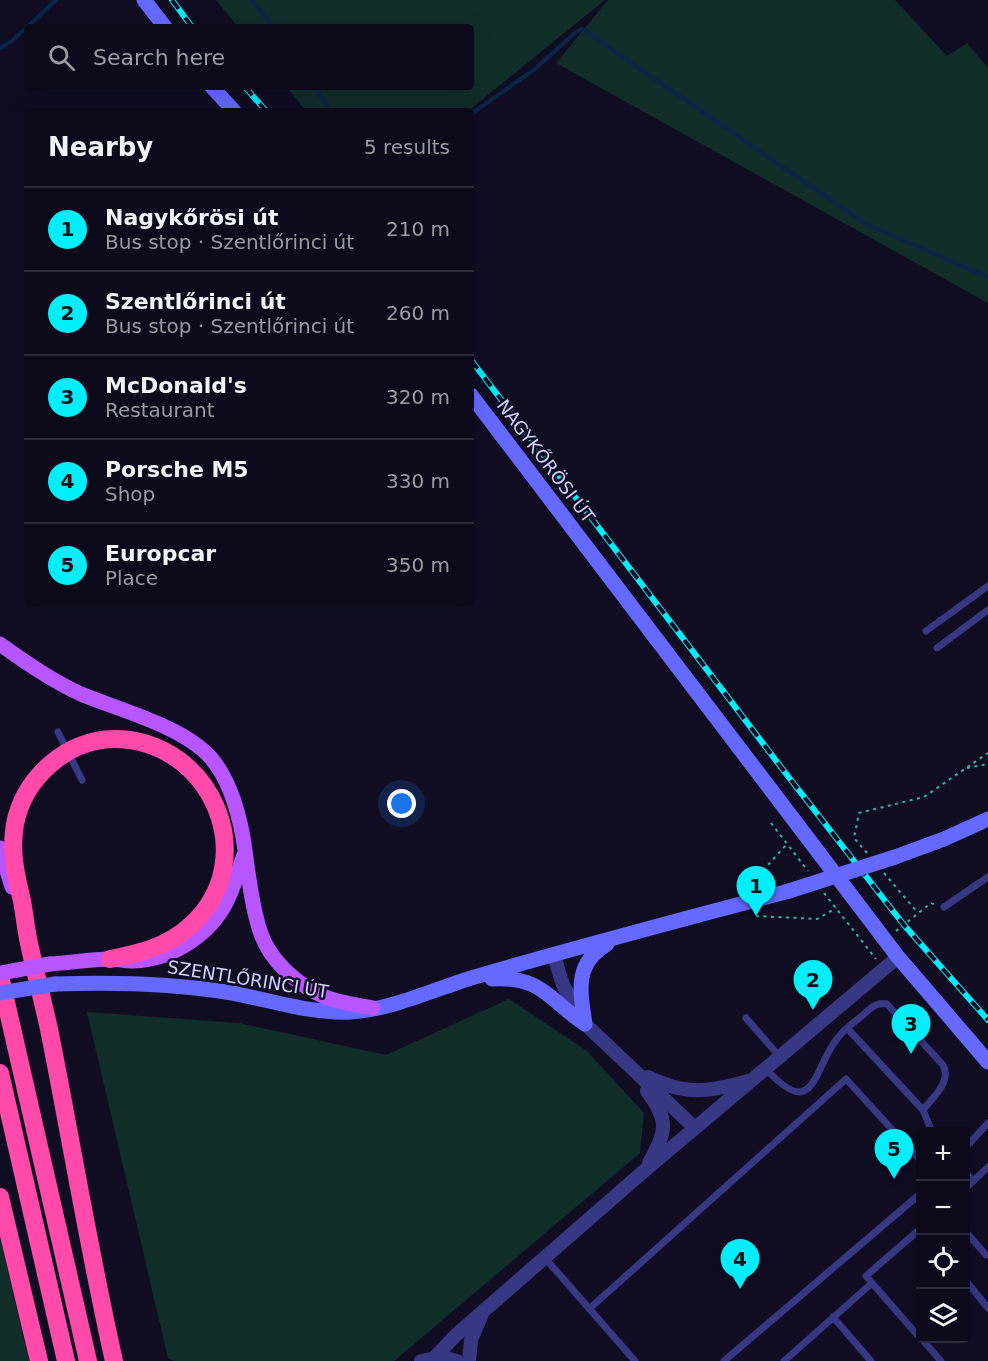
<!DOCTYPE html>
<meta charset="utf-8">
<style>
:root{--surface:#0c0a1a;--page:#151323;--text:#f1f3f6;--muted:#9a9aa2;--line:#2c2b39;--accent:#00edfa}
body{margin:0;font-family:"DejaVu Sans",sans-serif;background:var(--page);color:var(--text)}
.controls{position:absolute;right:18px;bottom:18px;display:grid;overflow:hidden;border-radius:6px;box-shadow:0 6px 24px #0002}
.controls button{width:54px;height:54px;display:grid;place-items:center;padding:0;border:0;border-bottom:2px solid var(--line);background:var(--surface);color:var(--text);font:30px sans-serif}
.you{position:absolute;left:402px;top:804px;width:21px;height:21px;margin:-15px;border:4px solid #fff;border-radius:50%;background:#1a73e8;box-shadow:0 0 0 9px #1a73e833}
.badge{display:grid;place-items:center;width:39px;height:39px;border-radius:50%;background:var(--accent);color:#111;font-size:20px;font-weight:700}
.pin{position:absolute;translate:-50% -50px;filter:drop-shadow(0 2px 3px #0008)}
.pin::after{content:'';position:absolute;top:32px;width:21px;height:18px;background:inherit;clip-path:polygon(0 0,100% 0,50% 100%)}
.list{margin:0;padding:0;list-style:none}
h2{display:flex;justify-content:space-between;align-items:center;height:78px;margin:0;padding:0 24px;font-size:26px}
h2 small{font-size:20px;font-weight:400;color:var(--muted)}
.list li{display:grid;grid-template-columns:39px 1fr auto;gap:18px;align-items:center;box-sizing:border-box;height:84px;padding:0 24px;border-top:2px solid var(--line)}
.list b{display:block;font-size:22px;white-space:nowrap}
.list p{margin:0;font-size:20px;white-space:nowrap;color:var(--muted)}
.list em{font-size:20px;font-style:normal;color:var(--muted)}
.icon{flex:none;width:33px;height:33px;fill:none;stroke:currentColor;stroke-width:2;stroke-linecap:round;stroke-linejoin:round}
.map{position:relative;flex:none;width:988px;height:1361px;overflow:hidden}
.search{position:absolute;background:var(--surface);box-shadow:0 6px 24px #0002;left:24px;top:24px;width:450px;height:66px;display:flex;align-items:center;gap:15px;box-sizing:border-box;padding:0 21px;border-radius:6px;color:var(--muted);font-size:22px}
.panel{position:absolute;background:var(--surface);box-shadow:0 6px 24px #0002;left:24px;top:108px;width:450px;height:498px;border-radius:6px}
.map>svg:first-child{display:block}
.green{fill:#102d2a}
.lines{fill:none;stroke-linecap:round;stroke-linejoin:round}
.stream{stroke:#0b2549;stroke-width:4}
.path{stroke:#2bb7a8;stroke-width:2;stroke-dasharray:3 4.5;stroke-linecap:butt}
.service{stroke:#373783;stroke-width:7}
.minor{stroke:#373783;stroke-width:14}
.secondary{stroke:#6669ff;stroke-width:15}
.primary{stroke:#b756ff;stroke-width:15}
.motorway{stroke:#ff4aa9;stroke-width:18}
.rail-casing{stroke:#00edfa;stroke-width:6}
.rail{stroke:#100d23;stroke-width:4;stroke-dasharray:11;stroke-linecap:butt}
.secondary-bridge{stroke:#6669ff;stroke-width:15}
.primary-bridge{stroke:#b756ff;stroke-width:15}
.labels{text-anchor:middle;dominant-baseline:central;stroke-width:5;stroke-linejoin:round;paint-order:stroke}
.street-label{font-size:18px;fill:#d2cfff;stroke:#100d23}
</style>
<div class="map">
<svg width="988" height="1361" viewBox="0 0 988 1361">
<rect width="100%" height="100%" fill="#100d23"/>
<path class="green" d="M216 0H605L468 111H306L287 87H471V27H238Z
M608 0H895L947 56 967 43 988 68V303L556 63Z
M509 999 587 1051 644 1113 640 1153 394 1361H174L168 1358 87 1012 239 1023 386 1055Z
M0 1237 29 1361H0Z"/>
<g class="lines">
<path class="stream" d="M252 0 273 27
M0 48 12 41 56 0
M314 87 331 111
M471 114 535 69 576 32 582 29 866 224 988 277"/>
<path class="path" d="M967 768 988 764
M771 823 808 871
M867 853 854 838 859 813 924 797 988 753
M884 873 918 913
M748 887 787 844
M824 893 876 959
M756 916 817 919 836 908
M896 931 931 903 936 905"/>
<path class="service" d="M926 631 988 586
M937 648 988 610
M58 732 82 780
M944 907 988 877
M746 1018 780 1057
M847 1028 923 1110 932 1132
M766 1069C814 1121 812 1073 836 1040 843 1030 853 1023 863 1015 871 1008 876 1002 887 1004L943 1065C952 1082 933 1097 923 1110
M966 1147 988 1123
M966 1173 973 1181
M966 1188 988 1167
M966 1232 986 1255
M545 1258 635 1361
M966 1281 988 1308
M872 1283 920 1338
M589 1309 846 1079 920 1160
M833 1317 871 1361
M921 1338 941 1361
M724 1361 920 1194
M784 1361 872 1283 866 1276 920 1229"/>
<path class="minor" d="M554 956 563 985 585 1024 695 1128
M648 1077C686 1096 708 1092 748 1081
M647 1091C670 1122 666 1131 649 1163
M435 1357 456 1335 644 1171 898 957
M421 1361 441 1357 457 1361
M469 1361 471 1340 482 1314"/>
<path class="secondary" d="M144 0 165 27
M212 87 234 111
M471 395 898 957 988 1062
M895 857 944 839 988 819
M492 979C542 976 548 999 585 1024
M55 984C113 982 169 983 226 992 268 999 309 1014 351 1012 395 1009 436 988 478 976 581 946 685 919 789 891
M585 1024C580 990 574 964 607 944"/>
<path class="primary" d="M0 644C26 663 52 681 81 694 119 710 183 726 211 758 229 779 238 810 243 837 248 868 250 900 260 931 269 960 297 985 325 997 340 1003 357 1005 373 1008
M0 848 12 887
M50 964C70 963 90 959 110 959 118 959 125 961 133 961 174 960 215 932 230 894 236 881 239 868 244 855"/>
<path class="motorway" d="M110 959C140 953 167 947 190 926 264 860 211 739 114 739 66 740 24 778 15 824 10 851 16 876 22 901 25 917 26 932 30 948 36 975 43 1002 49 1029 71 1139 89 1251 114 1361
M0 976 88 1361
M0 1073 66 1361
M0 1197 39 1361"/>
<defs>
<path id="rail" d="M172 0 192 27
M245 87 266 111
M471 360 787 775 904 925 988 1020"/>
</defs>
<use href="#rail" class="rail-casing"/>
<use href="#rail" class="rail"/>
<path class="secondary-bridge" d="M789 891 895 857
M0 993 55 984"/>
<path class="primary-bridge" d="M0 973 50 964"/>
</g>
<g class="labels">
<g class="street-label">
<text transform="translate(546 461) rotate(53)">NAGYKŐRÖSI ÚT</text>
<text transform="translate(248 979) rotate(9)">SZENTLŐRINCI ÚT</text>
</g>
</g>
</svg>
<div class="controls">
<button>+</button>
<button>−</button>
<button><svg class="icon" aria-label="locate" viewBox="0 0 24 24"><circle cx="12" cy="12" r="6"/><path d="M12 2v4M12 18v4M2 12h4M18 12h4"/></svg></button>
<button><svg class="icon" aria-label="layers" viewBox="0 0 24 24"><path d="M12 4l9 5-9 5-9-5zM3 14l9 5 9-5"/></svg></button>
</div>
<div class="you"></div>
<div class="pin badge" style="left:756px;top:916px">1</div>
<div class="pin badge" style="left:813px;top:1010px">2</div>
<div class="pin badge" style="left:911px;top:1054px">3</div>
<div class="pin badge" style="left:740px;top:1289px">4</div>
<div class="pin badge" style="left:894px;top:1179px">5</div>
<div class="search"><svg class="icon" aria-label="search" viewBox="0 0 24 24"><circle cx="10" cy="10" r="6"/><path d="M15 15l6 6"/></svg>Search here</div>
<section class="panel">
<h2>Nearby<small>5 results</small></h2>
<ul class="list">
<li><span class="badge">1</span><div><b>Nagykőrösi út</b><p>Bus stop · Szentlőrinci út</p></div><em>210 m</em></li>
<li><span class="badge">2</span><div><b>Szentlőrinci út</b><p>Bus stop · Szentlőrinci út</p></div><em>260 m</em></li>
<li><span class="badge">3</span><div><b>McDonald's</b><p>Restaurant</p></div><em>320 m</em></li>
<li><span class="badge">4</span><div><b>Porsche M5</b><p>Shop</p></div><em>330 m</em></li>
<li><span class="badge">5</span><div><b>Europcar</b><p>Place</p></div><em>350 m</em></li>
</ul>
</section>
</div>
